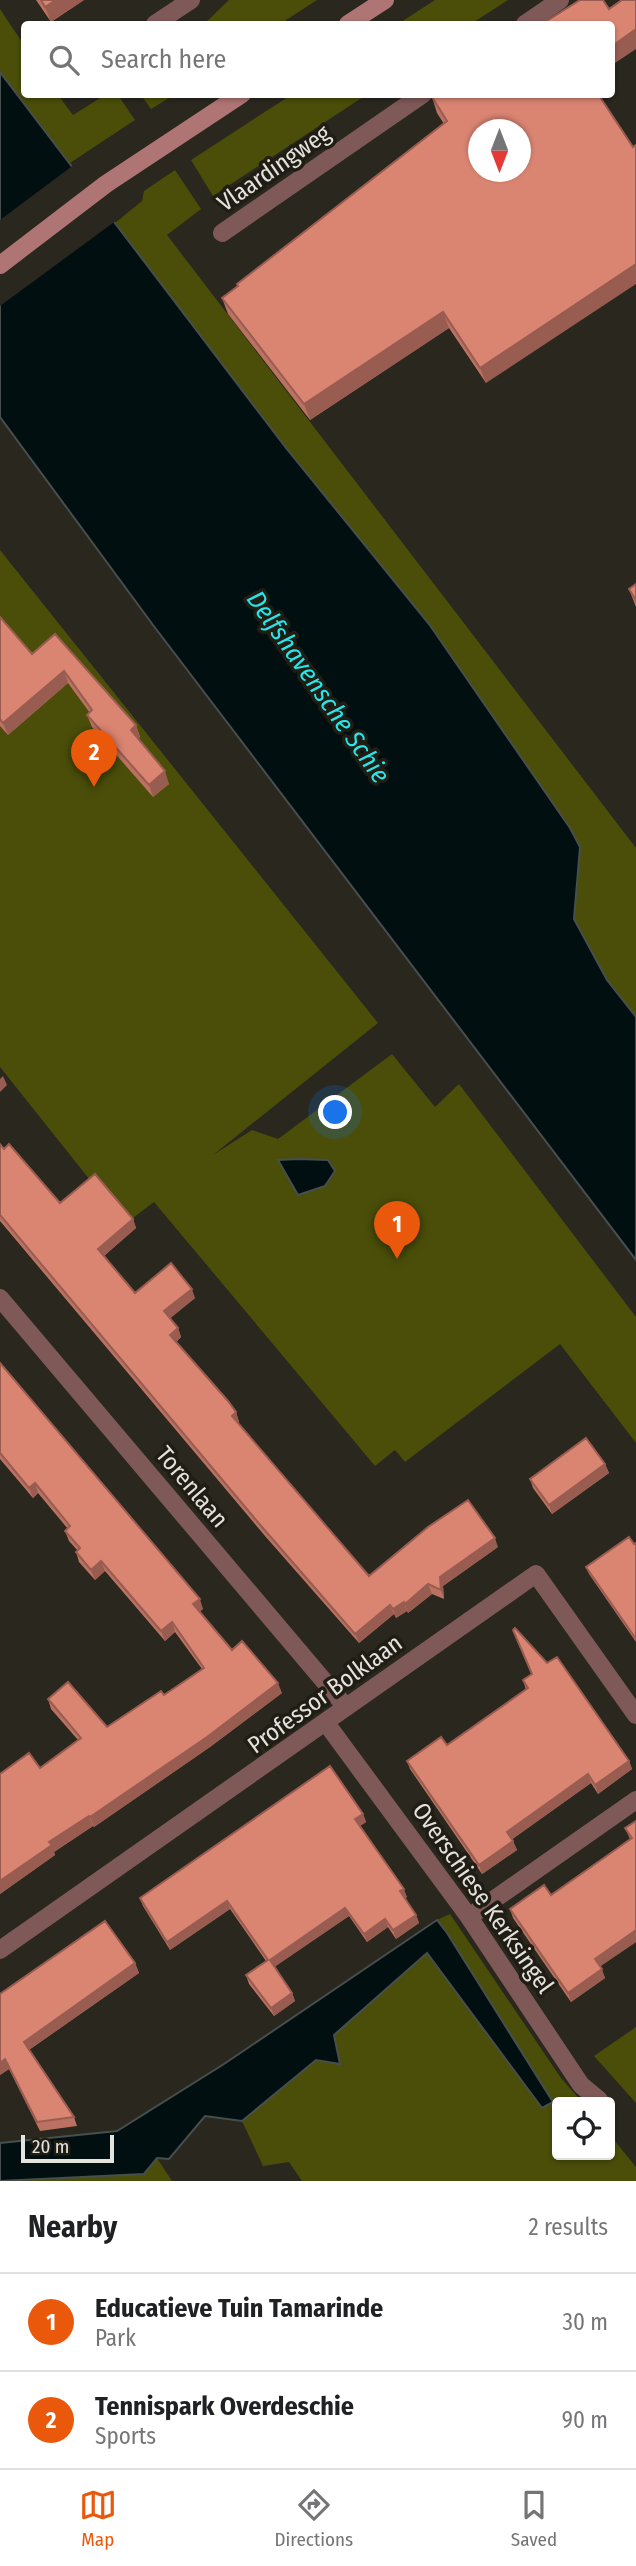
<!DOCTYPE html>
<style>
:root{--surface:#fff;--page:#f2f2f2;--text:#202124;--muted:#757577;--line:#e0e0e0;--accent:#ea580c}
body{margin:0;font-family:"Fira Sans Condensed",sans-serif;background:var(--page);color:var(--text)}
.controls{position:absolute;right:21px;bottom:21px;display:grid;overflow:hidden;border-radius:7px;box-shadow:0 2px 5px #0004}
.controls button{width:63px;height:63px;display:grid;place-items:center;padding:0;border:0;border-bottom:2px solid var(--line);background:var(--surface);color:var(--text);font:35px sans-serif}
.compass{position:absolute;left:468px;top:119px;width:63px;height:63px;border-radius:50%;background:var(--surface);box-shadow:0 2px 5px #0004;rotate:180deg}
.scale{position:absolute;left:21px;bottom:18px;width:93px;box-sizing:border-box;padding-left:7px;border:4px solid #e5e3dd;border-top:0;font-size:19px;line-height:24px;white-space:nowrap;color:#e5e3dd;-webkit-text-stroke:5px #201d15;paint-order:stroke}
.you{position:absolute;left:336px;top:1113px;width:24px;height:24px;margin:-18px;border:5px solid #fff;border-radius:50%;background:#1a73e8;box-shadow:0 0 0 10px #1a73e833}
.badge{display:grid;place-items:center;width:46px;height:46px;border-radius:50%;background:var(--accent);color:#fff;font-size:23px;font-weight:700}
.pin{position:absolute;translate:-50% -58px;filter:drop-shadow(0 2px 4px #0008)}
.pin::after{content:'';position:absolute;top:37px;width:24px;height:21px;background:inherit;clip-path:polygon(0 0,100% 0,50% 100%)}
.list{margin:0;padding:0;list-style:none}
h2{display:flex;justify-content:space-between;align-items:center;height:91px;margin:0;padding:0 28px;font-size:30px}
h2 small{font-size:23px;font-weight:400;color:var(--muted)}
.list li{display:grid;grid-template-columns:46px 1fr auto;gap:21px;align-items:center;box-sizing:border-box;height:98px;padding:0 28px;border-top:2px solid var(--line)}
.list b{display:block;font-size:26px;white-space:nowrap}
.list p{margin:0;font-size:23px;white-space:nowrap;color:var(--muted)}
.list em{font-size:23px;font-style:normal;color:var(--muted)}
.icon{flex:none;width:38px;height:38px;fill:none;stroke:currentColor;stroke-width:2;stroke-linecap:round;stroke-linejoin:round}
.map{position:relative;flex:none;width:636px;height:2181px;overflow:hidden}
.search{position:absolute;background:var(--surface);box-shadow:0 2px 5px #0004;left:21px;right:21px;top:21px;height:77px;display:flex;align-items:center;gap:18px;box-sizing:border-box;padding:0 24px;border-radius:7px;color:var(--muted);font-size:26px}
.sheet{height:287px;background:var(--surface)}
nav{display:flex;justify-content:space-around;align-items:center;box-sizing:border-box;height:98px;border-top:2px solid var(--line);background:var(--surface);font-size:19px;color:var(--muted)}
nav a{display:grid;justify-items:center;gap:4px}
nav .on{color:var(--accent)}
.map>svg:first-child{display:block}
.green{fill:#4a4e09}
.water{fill:#020f10;stroke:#464f4e;stroke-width:2}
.pier{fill:#29271e}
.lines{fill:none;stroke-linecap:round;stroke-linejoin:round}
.street{stroke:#7e5958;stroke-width:18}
.secondary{stroke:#af7474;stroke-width:18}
.wall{fill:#bb7262}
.shaded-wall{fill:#995c50}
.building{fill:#da8472;stroke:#995c50;stroke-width:2;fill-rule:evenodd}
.labels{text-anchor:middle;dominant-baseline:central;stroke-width:7;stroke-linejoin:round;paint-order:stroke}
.street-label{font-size:24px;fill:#e5e3dd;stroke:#201d15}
.water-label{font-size:26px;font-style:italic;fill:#24e8ec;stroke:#201d15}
</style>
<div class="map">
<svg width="636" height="2181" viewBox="0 0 636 2181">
<rect width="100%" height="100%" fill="#29271e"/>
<path class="green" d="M229 0H317L280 24H204Z
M435 0H508L471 24H398Z
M0 9 24 45V94L58 95 73 115 105 95H118L135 120 70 163 0 72Z
M141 95H174L151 109Z
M291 95H366L213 196 191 160Z
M175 170 201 209 167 235 636 848V1017L607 980 574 919 580 847 570 828 429 624 286 448 115 223 142 201 144 191Z
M0 550 378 1023 213 1155 252 1130 278 1139 392 1054 435 1107 459 1084 636 1317V1443L560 1344 405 1462 395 1450 375 1466 154 1202 125 1224 0 1067Z
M450 1914 561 2078 582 2102H557V2155H610V2135L636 2167V2181H302L289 2162 263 2166 242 2121 316 2060 334 2035 427 1953 542 2108 552 2101 447 1933 437 1920Z
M636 2027V2103L594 2056Z
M157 2158 172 2181H16L143 2174Z"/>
<path class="water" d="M0 72 286 448 429 624 570 828 580 847 574 919 607 980 636 1017V1260L153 625 0 417Z
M299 1159 328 1160 335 1171 325 1186 298 1195 278 1160Z
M437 1920 447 1933 553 2102 542 2108 427 1953 334 2035 340 2064 316 2060 242 2121 205 2116 169 2159 157 2158 144 2174 0 2181V2143L117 2131 224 2064Z"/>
<path class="pier" d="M75 164 117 220 0 306V220Z"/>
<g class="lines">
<path class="street" d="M155 24 191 0
M525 24 560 0
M222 233 423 94
M0 1298 346 1707
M326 1723 469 1917 581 2085 599 2100
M469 1917 636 1800
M0 1950C179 1826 357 1700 536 1574L636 1715"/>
<path class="secondary" d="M348 24 385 0
M0 265 106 184 242 94"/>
</g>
<path class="wall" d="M36 0H84L51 22Z
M598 94 486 383 449 328 310 420 228 314 222 298 444 124 437 113 432 97Z
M636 584V607L629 589Z
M0 617 32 654 55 634 136 725 140 737 138 739 169 784 153 797 92 727 87 715 90 713 68 683 8 735 0 726Z
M0 1144 60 1203 133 1219 136 1228 104 1256 135 1293 195 1298 170 1318 178 1328 181 1337 176 1342 236 1412 239 1422 238 1423 369 1576 498 1547 443 1586 444 1599 432 1594 408 1613 407 1611 396 1618 394 1614 359 1643 265 1536 0 1221Z
M0 1363 203 1609 200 1611 232 1650 282 1693 210 1747 94 1827 93 1826 54 1852 55 1855 0 1894V1774L40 1768 78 1740 51 1709 48 1699 107 1727 164 1695 202 1669 175 1632 165 1641 105 1571 95 1580 79 1562 76 1552 78 1551 69 1541 65 1531 68 1529 38 1493 33 1498 0 1459Z
M605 1464 609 1473 552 1514 533 1488 530 1479Z
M636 1543V1642L589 1574 586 1567Z
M523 1680 629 1761 632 1769 598 1794 591 1783 512 1839 517 1850 482 1874 410 1769 407 1761 447 1745 526 1690Z
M363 1814 366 1822 360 1826 407 1897 405 1898 416 1915 419 1923 396 1939 388 1927 367 1942 349 1916 274 1967 292 1993 295 2001 274 2016 249 1984 246 1975 266 1961 230 1909 170 1950 143 1906 140 1898Z
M636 1821V1942L600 1966 605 1978 571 2002 513 1918 510 1909 551 1895 630 1839 625 1828Z
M135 1963 139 1973 29 2050 74 2117 77 2126 40 2131 9 2069 0 2075V1994Z"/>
<path class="shaded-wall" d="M56 0H84L51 22 45 7Z
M636 29V49L612 65V46Z
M636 264V284L486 383 480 368Z
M443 312 449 328 310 420 304 404Z
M64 671 68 683 8 735 3 723Z
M136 725 140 737 135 742 131 730Z
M165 771 169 784 153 797 149 785Z
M3 1076 7 1085 0 1092V1079Z
M133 1219 136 1228 101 1258 98 1249Z
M192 1289 195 1298 167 1321 164 1311Z
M178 1328 181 1337 174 1344 170 1335Z
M236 1412 239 1422 235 1425 232 1416Z
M605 1464 609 1473 552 1514 549 1505Z
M35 1483 38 1493 33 1498 29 1488Z
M495 1538 498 1547 443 1586 444 1599 441 1590 440 1577Z
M101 1561 105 1571 95 1580 91 1570Z
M428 1584 432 1594 408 1613 405 1604Z
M200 1599 203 1609 197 1614 193 1604Z
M404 1602 407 1611 396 1618 393 1609Z
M390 1605 394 1614 359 1643 355 1634Z
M172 1622 175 1632 165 1641 161 1631Z
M278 1683 282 1693 210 1747 94 1827 90 1817Z
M629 1761 632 1769 598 1794 595 1785Z
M588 1774 591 1783 510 1841 507 1832Z
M363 1814 366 1822 358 1827 355 1819Z
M89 1816 93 1826 54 1852 55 1855 0 1894V1881L49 1842Z
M513 1841 517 1850 482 1874 479 1865Z
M404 1889 407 1897 403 1900 400 1891Z
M227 1901 230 1909 170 1950 167 1942Z
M345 1908 349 1916 273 1968 270 1960Z
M416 1915 419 1923 396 1939 393 1930Z
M385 1919 388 1927 367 1942 364 1934Z
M636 1930V1942L598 1968 595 1959Z
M135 1963 139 1973 27 2051 24 2042Z
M602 1969 605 1978 571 2002 568 1993Z
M292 1993 295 2001 274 2016 271 2008Z
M5 2059 9 2069 0 2075V2063Z"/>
<path class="building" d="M41 0H56L45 7Z
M580 0H603L609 9 622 0H636V29L612 46V24H542Z
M436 94H598L633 147 636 145V264L480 368 443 312 304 404 222 298 238 286 237 284 447 121 432 97ZM479 130H521V172H479Z
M636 584V600L629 589Z
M0 617 32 654 55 634 136 725 131 730 165 771 149 785 87 715 92 710 64 671 3 723 0 719Z
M0 1144 4 1149 9 1144 60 1203 95 1174 133 1219 98 1249 135 1293 171 1263 183 1278 192 1289 164 1311 178 1328 170 1335 228 1401 236 1412 232 1416 369 1576 428 1527 468 1500 495 1538 440 1577 441 1590 428 1584 405 1604 404 1602 393 1609 390 1605 355 1634 262 1527 0 1215Z
M0 1363 200 1599 193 1604 232 1650 242 1641 278 1683 207 1737 90 1817 89 1816 49 1842 52 1845 0 1881V1774L29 1753 40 1768 81 1738 48 1699 68 1682 107 1727 161 1691 164 1695 204 1668 172 1622 161 1631 101 1561 91 1570 76 1552 80 1548 65 1531 70 1526 35 1483 29 1488 0 1453Z
M586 1438 605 1464 549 1505 530 1479Z
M629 1537 634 1544 636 1543V1639L586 1567Z
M515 1628 547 1663 557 1657 629 1761 595 1785 588 1774 507 1832 513 1841 479 1865 407 1761 441 1737 447 1745 528 1688 523 1680 532 1674 513 1630Z
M330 1766 363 1814 355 1819 404 1889 400 1891 416 1915 393 1930 385 1919 364 1934 345 1908 270 1960 292 1993 271 2008 246 1975 268 1960 227 1901 167 1942 140 1898Z
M636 1821V1930L595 1959 602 1969 568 1993 510 1909 544 1885 551 1895 608 1855 632 1838 625 1828Z
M105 1921 135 1963 24 2042 74 2117 37 2122 5 2059 0 2063V1994Z"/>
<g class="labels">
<g class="street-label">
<text transform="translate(274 168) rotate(-35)">Vlaardingweg</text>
<text transform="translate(192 1487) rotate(50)">Torenlaan</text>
<text transform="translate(325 1694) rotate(-36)">Professor Bolklaan</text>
<text transform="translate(483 1898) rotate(55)">Overschiese Kerksingel</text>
</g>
<g class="water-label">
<text transform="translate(318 687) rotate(55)">Delfshavensche Schie</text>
</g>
</g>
</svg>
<div class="controls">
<button><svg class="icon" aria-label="locate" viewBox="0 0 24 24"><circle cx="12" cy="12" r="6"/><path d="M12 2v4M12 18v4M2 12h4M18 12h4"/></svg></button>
</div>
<svg class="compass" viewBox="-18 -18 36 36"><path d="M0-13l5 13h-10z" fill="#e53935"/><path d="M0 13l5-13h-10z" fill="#757577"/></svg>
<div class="scale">20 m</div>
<div class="you"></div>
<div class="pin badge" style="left:397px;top:1259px">1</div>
<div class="pin badge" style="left:94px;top:787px">2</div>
<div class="search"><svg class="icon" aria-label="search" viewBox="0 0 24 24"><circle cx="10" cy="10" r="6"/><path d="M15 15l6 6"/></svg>Search here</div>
</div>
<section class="sheet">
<h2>Nearby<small>2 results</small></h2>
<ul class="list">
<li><span class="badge">1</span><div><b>Educatieve Tuin Tamarinde</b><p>Park</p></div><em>30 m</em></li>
<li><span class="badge">2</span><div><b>Tennispark Overdeschie</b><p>Sports</p></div><em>90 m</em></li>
</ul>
</section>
<nav>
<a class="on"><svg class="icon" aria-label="map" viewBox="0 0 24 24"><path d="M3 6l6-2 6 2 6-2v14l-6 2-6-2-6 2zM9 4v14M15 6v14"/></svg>Map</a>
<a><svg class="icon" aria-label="directions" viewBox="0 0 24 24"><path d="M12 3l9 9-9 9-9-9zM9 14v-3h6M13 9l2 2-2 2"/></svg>Directions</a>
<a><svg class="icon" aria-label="saved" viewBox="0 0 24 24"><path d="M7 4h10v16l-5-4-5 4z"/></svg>Saved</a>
</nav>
